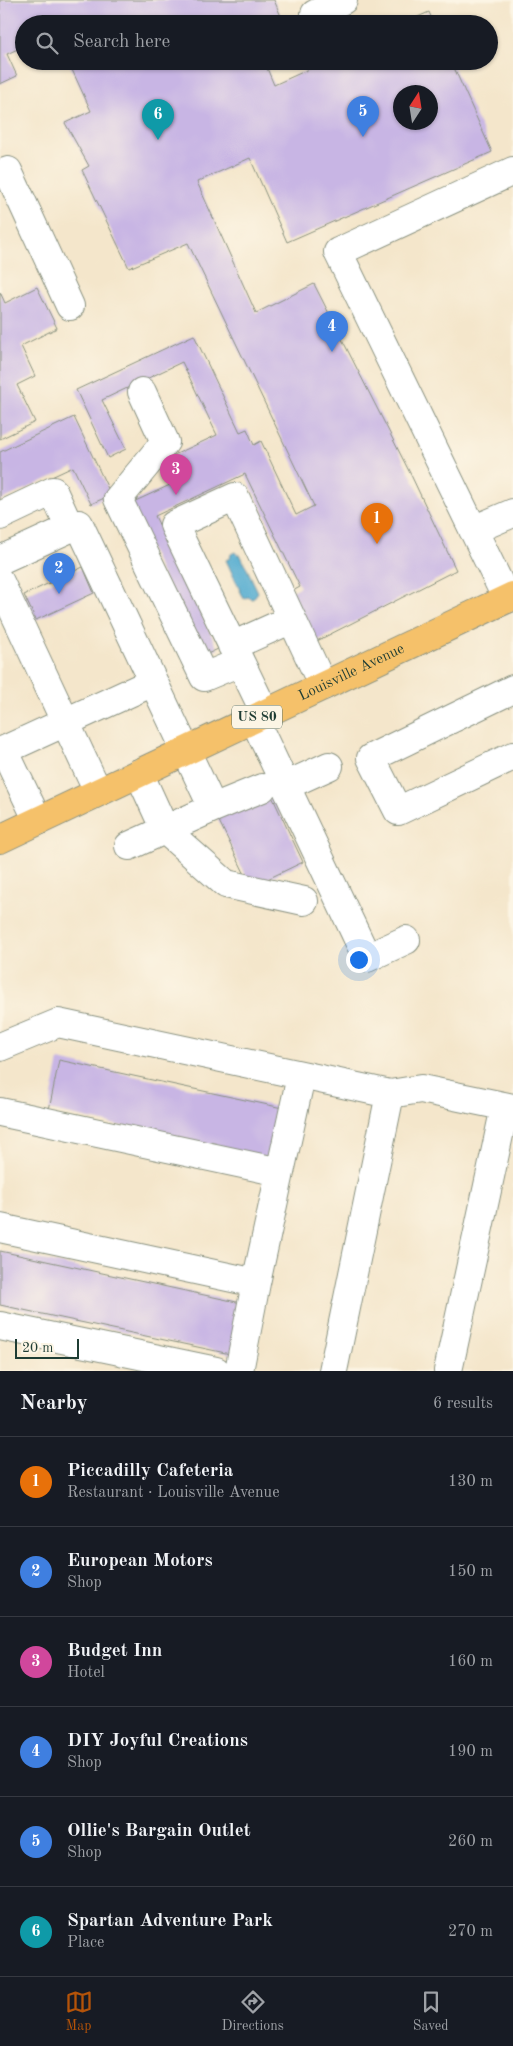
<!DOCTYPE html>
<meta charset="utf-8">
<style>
:root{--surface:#171b24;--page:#20242c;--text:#f1f3f6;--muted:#9ea1a6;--line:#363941;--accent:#b45309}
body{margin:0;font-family:"Old Standard TT",serif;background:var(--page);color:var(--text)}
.compass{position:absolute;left:393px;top:85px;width:45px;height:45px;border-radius:50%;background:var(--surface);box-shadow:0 1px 4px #0004;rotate:12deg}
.scale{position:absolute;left:15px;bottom:12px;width:64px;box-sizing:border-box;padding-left:5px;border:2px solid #1f3d34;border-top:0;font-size:14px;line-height:18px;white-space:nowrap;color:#1f3d34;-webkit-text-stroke:4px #fcf5e5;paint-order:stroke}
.you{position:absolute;left:358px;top:959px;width:18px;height:18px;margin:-12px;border:4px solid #fff;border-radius:50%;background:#1a73e8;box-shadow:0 0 0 8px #1a73e833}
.badge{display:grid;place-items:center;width:32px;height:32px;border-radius:50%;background:var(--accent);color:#fff;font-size:16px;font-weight:700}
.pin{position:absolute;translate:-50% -41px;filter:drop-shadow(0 1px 2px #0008)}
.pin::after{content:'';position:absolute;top:26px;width:18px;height:15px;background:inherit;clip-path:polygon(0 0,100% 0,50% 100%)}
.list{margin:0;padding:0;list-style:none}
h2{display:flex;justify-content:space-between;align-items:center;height:65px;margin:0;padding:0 20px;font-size:21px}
h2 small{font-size:16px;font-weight:400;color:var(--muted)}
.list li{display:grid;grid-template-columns:32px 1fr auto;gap:15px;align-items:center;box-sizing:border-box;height:90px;padding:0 20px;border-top:1px solid var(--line)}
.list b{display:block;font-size:19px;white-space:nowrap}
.list p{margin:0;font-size:16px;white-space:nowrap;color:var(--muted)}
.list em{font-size:16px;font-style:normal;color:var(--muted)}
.icon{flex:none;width:28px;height:28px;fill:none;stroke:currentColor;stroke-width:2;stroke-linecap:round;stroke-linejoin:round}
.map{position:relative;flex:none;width:513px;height:1371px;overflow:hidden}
.search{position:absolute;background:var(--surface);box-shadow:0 1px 4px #0004;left:15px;right:15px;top:15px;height:55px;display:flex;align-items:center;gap:12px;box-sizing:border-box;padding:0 18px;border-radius:28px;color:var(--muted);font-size:19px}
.sheet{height:605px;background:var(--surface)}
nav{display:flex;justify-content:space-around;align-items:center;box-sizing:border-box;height:70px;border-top:1px solid var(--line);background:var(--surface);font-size:14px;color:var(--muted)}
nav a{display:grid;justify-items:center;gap:2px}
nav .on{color:var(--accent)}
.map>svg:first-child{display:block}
.water{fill:#52acd0;stroke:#387482}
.building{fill:#c8b5e4;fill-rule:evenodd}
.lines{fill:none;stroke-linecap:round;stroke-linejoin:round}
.minor-casing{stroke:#8a9280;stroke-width:30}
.major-casing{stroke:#8a9280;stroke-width:30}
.minor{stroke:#fff;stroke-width:28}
.major{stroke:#f5c16b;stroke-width:28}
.labels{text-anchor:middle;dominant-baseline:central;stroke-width:4;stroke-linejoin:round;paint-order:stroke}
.shield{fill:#fcf5e5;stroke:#617469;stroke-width:1}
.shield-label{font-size:14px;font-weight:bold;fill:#1f3d34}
.street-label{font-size:15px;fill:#1f3d34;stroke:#fcf5e5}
</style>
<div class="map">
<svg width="513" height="1371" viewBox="0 0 513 1371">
<rect width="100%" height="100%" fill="#fcf5e5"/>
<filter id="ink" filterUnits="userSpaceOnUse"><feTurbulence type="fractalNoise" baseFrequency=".02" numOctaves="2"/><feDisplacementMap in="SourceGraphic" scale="10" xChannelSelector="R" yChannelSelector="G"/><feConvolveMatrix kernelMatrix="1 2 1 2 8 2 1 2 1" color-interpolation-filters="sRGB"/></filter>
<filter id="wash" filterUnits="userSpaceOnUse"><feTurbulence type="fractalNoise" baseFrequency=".0096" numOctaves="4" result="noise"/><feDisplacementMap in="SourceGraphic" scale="20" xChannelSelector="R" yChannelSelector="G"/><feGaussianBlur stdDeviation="1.12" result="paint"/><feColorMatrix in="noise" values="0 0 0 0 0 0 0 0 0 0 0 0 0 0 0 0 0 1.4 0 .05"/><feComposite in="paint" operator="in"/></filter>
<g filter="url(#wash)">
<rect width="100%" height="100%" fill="#f4e6cb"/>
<path class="water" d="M235 552 238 555 240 554 258 592 253 599 247 597 244 599 226 560 230 558 231 554Z"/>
<g id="blocks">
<path class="building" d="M0 0H274L283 21 279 24H24V46L7 54 17 76 0 84Z
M429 12 434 24H402Z
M68 61H264L274 85 327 61H451L492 152 287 242 250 158 197 182 256 313 314 284 411 475 456 570 311 644 287 594 300 587 245 474 155 516 218 649 201 657 129 504 170 485 159 462 217 435 182 362 102 400 126 449 108 458 76 390 194 335 240 432 247 429 254 445 261 441 296 515 314 506 188 243 129 268 82 170 89 166 65 123 91 111ZM400 92H430V122H400Z
M37 287 57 328 21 346 35 376 17 385 35 422 0 439V292L5 303Z
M74 417 111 495 91 504 73 467 0 501V452Z
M83 567 94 593 36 620 24 595Z
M270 792 303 862 251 887 217 817Z
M59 1060 287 1109 276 1160 49 1110Z
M0 1251 246 1304 235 1355 0 1305Z"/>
</g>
</g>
<g filter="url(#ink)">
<use href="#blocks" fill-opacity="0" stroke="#8a9280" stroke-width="1"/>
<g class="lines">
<defs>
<path id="minor" d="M315 14 343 0
M0 174 8 171 70 306
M142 392 165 442 118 499 204 677 240 662
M0 516 53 491 70 528
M473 530 513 513
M0 560 79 524 213 808 129 846
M0 582 98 792
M507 599 338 252 513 171
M232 646 292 619
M513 689 371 758 398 811 513 756
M265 713 174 525 235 497 323 686
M254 719 367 958 406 940
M4 750 38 821
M0 752 153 682
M139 773 165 830 226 884 304 901
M285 786 329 766
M213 808 262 788
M0 1047 58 1023 390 1094 421 1089 513 1108
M0 1112 280 1172
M0 1228 256 1283 301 1076
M0 1326 216 1371
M239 1371 256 1283
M333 1371 390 1094
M448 1371 505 1107"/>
<g id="major">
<path id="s1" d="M0 839 513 596"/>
</g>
</defs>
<use href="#minor" class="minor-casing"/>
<use href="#major" class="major-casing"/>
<use href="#minor" class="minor"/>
<use href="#major" class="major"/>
</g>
</g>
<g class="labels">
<rect class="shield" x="232" y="705.5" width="50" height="23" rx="4"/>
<g class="shield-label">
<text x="257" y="717">US 80</text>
</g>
<g class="street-label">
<text stroke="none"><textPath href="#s1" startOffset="389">Louisville Avenue</textPath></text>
</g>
</g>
</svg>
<svg class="compass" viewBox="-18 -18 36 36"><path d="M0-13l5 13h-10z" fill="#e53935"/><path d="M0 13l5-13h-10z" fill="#9ea1a6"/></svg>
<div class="scale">20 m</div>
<div class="you"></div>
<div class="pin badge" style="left:377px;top:544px;background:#e8710a">1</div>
<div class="pin badge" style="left:59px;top:594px;background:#3f7fe0">2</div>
<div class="pin badge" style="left:176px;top:495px;background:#d1479c">3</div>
<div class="pin badge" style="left:332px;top:352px;background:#3f7fe0">4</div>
<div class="pin badge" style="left:363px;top:137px;background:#3f7fe0">5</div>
<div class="pin badge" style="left:158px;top:140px;background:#0f9aa8">6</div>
<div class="search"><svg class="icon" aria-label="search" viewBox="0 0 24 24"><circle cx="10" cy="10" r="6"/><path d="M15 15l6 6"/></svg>Search here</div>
</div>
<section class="sheet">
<h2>Nearby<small>6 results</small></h2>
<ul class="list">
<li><span class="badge" style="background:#e8710a">1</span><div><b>Piccadilly Cafeteria</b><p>Restaurant · Louisville Avenue</p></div><em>130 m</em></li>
<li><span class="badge" style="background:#3f7fe0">2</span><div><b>European Motors</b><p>Shop</p></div><em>150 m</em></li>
<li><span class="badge" style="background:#d1479c">3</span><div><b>Budget Inn</b><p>Hotel</p></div><em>160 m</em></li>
<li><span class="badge" style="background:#3f7fe0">4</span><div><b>DIY Joyful Creations</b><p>Shop</p></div><em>190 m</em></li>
<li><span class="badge" style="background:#3f7fe0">5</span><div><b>Ollie's Bargain Outlet</b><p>Shop</p></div><em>260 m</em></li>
<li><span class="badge" style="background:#0f9aa8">6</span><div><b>Spartan Adventure Park</b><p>Place</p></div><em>270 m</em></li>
</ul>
</section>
<nav>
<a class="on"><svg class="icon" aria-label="map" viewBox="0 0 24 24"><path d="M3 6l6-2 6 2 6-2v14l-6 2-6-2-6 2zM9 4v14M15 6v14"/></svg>Map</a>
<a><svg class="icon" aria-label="directions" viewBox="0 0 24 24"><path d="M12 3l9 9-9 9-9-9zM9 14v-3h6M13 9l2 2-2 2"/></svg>Directions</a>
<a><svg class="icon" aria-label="saved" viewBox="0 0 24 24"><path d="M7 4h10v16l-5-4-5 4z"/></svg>Saved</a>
</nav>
